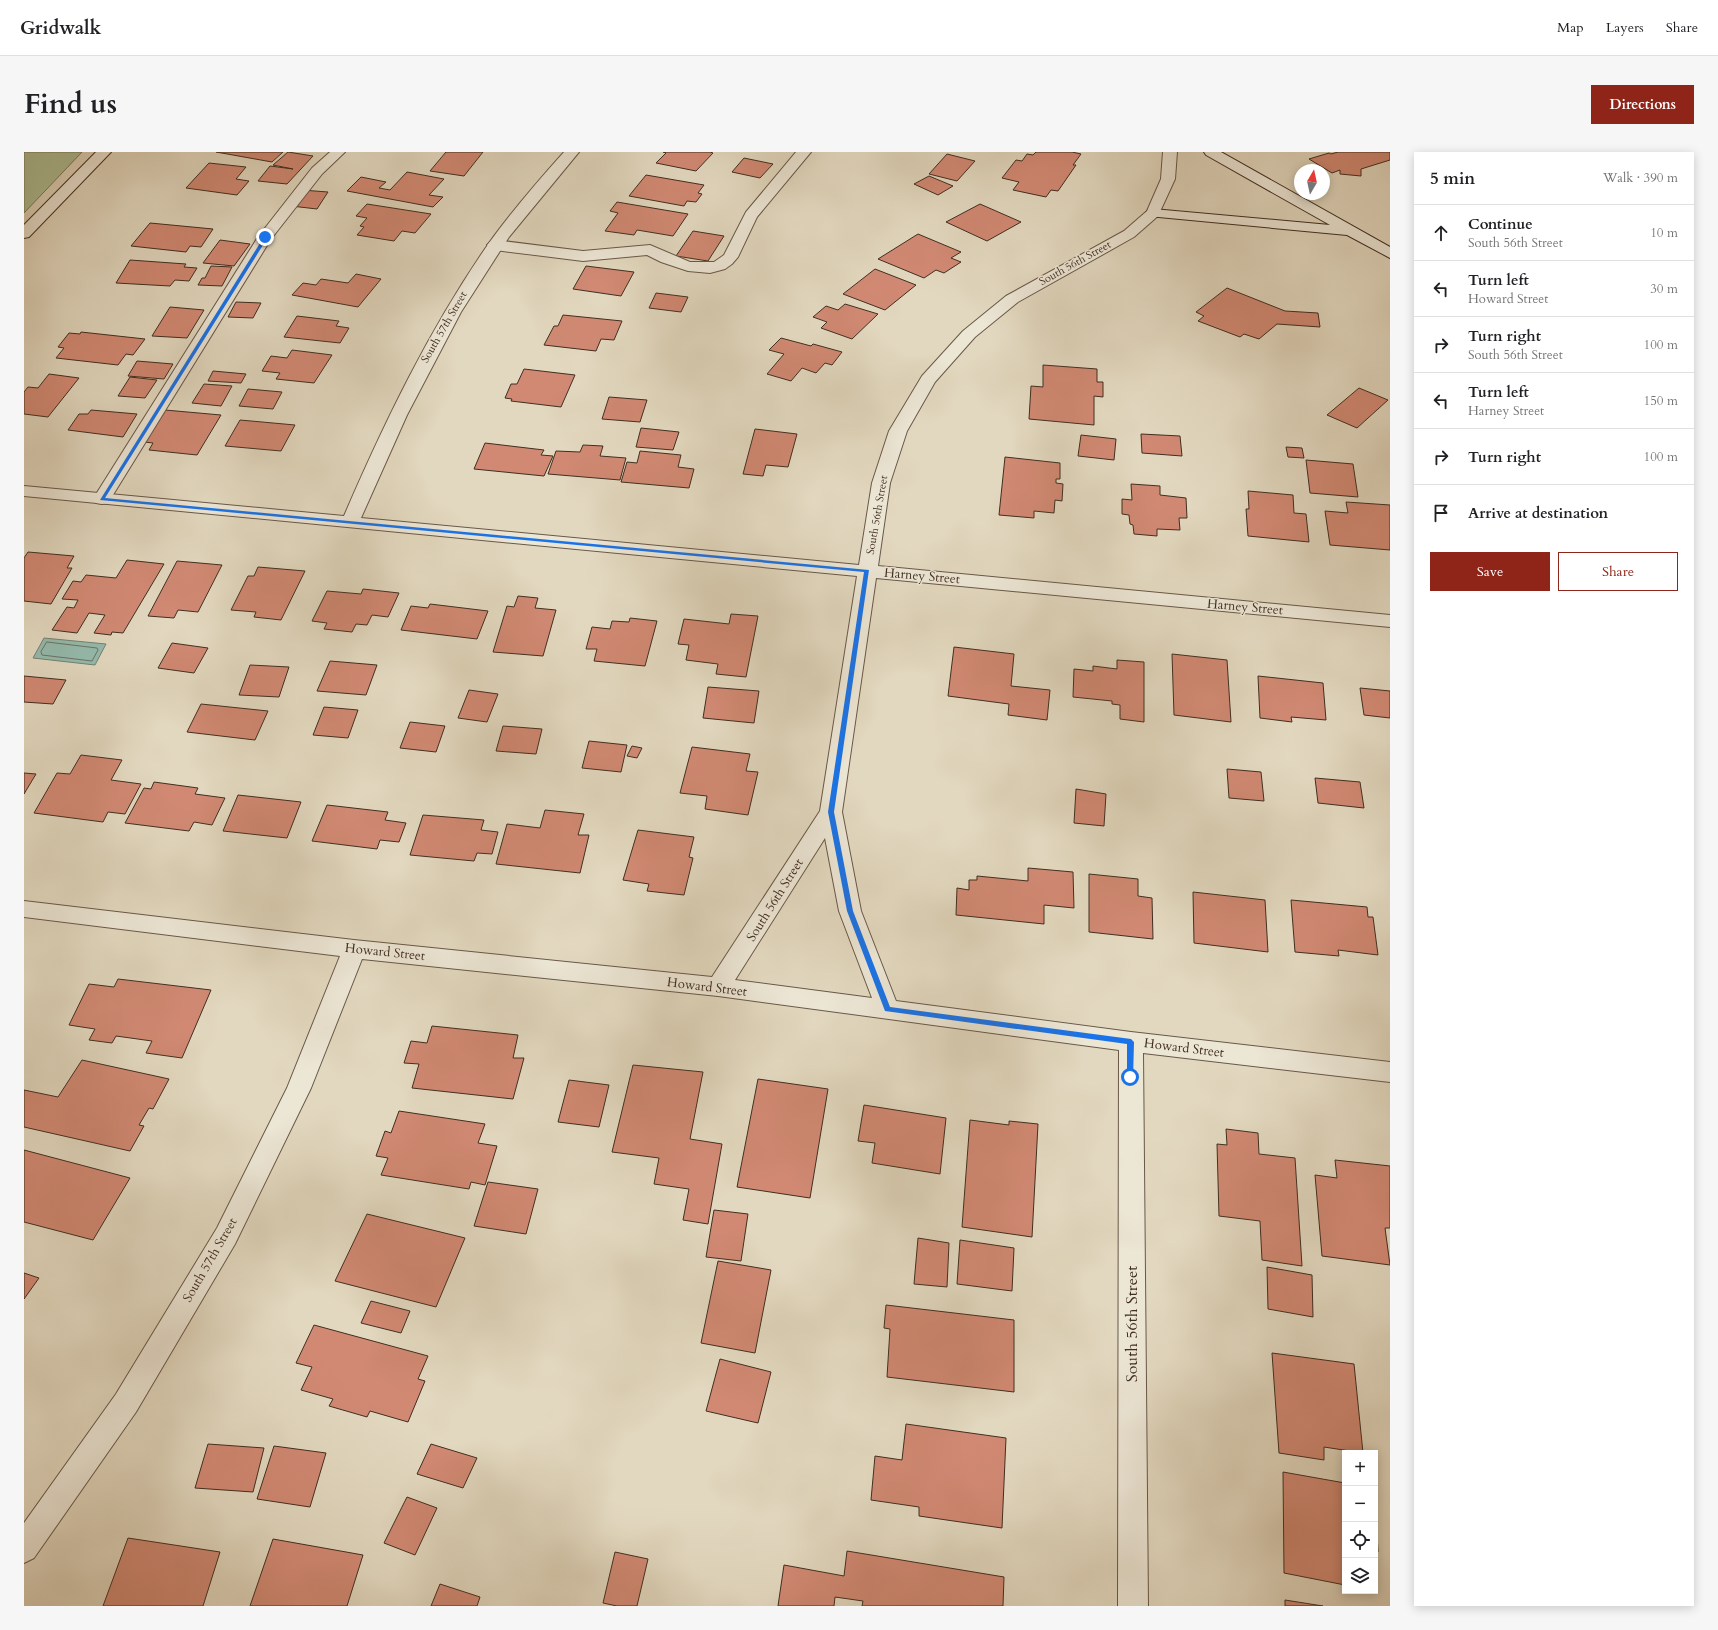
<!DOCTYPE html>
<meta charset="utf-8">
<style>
:root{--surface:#fff;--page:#f6f6f6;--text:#202124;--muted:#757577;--line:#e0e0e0;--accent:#8f2418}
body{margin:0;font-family:Cardo,serif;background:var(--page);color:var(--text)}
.controls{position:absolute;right:12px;bottom:12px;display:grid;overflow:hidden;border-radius:0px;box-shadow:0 2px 10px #0003}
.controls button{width:36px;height:36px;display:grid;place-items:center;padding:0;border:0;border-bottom:1px solid var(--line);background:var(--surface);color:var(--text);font:20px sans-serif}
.compass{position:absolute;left:1270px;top:12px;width:36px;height:36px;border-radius:50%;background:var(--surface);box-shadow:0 2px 10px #0003;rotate:9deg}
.stop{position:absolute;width:12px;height:12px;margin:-9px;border:3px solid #1a73e8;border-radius:50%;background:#fff}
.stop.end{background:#1a73e8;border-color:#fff;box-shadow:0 1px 4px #0008}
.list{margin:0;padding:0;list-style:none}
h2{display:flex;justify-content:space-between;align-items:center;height:52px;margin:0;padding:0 16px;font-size:17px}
h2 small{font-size:13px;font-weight:400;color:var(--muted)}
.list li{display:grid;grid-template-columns:26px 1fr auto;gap:12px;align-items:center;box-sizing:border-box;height:56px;padding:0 16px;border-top:1px solid var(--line)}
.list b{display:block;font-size:15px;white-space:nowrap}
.list p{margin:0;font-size:13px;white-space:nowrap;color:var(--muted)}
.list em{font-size:13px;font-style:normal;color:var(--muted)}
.actions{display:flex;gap:8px;padding:12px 16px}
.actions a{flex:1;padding:9px 0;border:1px solid var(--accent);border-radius:0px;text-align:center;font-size:14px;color:var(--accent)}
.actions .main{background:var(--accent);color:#fff}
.icon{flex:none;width:22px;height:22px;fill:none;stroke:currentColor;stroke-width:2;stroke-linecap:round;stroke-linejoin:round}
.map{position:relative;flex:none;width:1366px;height:1454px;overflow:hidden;border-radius:0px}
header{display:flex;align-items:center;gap:24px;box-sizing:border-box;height:56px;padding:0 20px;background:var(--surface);border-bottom:1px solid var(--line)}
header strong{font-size:19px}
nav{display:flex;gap:22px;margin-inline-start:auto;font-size:14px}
.intro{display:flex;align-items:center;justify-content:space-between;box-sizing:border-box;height:96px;padding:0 24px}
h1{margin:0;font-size:28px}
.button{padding:10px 18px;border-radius:0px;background:var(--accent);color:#fff;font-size:14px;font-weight:700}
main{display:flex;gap:24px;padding:0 24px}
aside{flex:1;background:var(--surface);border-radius:0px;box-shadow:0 2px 10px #0003}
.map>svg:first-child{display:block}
.green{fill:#aec096;stroke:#78775c}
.water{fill:#95bbad;stroke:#738375}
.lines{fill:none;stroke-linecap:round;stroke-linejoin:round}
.shore{stroke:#6b7467;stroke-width:1}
.building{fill:#d18973;stroke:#412e21}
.lane-casing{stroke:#695848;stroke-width:2}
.street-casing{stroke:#695848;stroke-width:2}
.secondary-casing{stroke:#412e21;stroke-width:2}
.lane{fill:#ece6d5;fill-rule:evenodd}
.street{fill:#ece6d5;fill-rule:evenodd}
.secondary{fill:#ece6d5;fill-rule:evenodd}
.route{fill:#1a73e8}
.labels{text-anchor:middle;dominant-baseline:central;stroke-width:3;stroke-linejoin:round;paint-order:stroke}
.far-street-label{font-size:11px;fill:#412e21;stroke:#ece6d5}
.street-label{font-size:13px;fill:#412e21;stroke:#ece6d5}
.near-street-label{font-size:16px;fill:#412e21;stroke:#ece6d5}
</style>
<header>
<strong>Gridwalk</strong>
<nav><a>Map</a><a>Layers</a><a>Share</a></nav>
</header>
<div class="intro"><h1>Find us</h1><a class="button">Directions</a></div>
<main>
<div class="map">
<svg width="1366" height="1454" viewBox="0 0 1366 1454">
<rect width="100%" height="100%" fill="#e2d8bf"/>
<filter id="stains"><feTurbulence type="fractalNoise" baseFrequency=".005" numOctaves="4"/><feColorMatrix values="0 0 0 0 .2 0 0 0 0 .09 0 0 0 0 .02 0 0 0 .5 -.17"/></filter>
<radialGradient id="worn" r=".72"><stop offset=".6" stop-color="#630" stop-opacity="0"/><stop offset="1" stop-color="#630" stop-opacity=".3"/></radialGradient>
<path class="green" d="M0 0H58L0 61Z"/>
<path class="water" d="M20 486 82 492 71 513 9 506Z"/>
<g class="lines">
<path class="shore" d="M23 490 73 496 74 498 68 509 18 503 17 500Z"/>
</g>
<path class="building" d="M192 0H259L248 10Z
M264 0 289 4 263 32 234 29 246 14 269 17 249 13Z
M422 0H459L440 24 406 19Z
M639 0H686L689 1 672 19 632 11 642 1Z
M1012 0H1048L1057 2 1049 13H1052L1034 39 1027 38 1022 45 989 38 995 30 978 26 992 8 998 9 1003 2 1009 3Z
M1314 0H1366V8L1337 17V24L1316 22V18L1308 21 1285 7 1305 1 1307 2Z
M923 2 951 9 933 29 905 22Z
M720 6 749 12 736 26 708 20Z
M185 11 222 15 212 27 225 29 213 43 162 36Z
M383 20 420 27 405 43 419 45 409 55 323 39 337 25 362 30 355 36 366 38Z
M622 23 680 33 674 41 678 42 672 50 663 49 660 54 605 44Z
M905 24 929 34 914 43 890 32Z
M278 38 304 40 293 57 267 54Z
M593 50 664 62 649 84 613 78 610 83 581 79 594 61 586 59Z
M343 52 407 62 391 81 378 79 370 89 333 83 340 75 336 74 343 66 332 64Z
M956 52 997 70 963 89 922 70Z
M126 71 189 77 177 95 166 94 162 100 107 94Z
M669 79 700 84 684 109 652 104Z
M894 82 937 100 927 106 937 110 920 121 912 118 900 126 854 107Z
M196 88 226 92 210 114 179 111Z
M106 108 162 112 160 115 173 116 165 129 151 128 146 134 92 131Z
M187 114 208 115 198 134 174 133 178 126H181Z
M562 114 610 120 597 144 549 137Z
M851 117 892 133 861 158 819 142Z
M332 122 357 127 334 155 268 143 279 131 292 133 297 127 324 131Z
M1203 136 1261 159 1294 161 1296 175 1253 172 1235 187 1220 182 1216 185 1174 169 1180 164 1172 160Z
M632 141 664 145 657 160 625 156Z
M212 150 237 151 229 166 204 165Z
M821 152 854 162 828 187 797 176 803 170 789 165 802 154 814 158Z
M146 155 180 158 163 186 128 184Z
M539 163 598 169 590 188 577 187 572 199 520 193 530 174H534Z
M273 164 315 169 312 174 325 176 316 191 260 185Z
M57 180 121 187 109 203 102 202 94 213 32 206 40 196 34 195 45 181 56 182Z
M757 186 787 194 789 192 818 200 808 213 801 211 792 221 778 216 767 229 743 222 760 202 745 198Z
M268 198 308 203 290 231 252 227 256 221 238 219 247 204 263 206Z
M113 209 149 212 140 227 104 224Z
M1019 213 1073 217V230H1079V245L1070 244V273L1005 267 1007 234 1019 235Z
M500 217 551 223 537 255 487 249 488 247 481 246 487 232H493Z
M189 219 222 222 217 231 184 229Z
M25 222 55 226 24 265 0 262V240L4 235 14 236Z
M106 225 133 228 121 246 94 244Z
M180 232 208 234 197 254 168 251Z
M1335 236 1364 248 1333 276 1303 263Z
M224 237 258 240 249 257 215 254Z
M585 245 623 248 616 270 578 267Z
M67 258 113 262 99 285 44 278 55 262H64Z
M141 258 197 263 173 303 125 298 129 291 120 290Z
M216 268 271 273 257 299 201 294Z
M617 276 655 280 649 298 612 295Z
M731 277 773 282 764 315 742 313 739 324 719 322Z
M1117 282 1156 284 1158 304 1118 301Z
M1057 283 1092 287 1090 308 1054 304Z
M461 291 520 298 517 303 529 304 520 324 450 317Z
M559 293 579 294 576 304 602 306 596 328 524 322 532 299 556 300Z
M1262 295 1278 296 1280 306 1264 305Z
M616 299 657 303 654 315 670 317 665 336 597 330 603 310 613 311Z
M981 305 1036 311V327H1032V331L1039 332 1038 349 1031 348 1030 361 1010 359V366L975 363Z
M1282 308 1329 312 1334 345 1286 341Z
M1107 332 1136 334V343L1162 346 1163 366H1155L1156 378 1133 377V384L1110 382 1109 373 1106 372 1105 363 1098 362V347L1108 348Z
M1224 339 1269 343 1270 361 1282 362 1285 390 1224 384 1222 357H1225Z
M1322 350 1366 353V398L1306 393 1301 359 1324 361Z
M4 400 50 404 43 416H48L27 452 0 449V406Z
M103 408 140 412 99 481 88 480 87 483 70 481 81 463 65 461 53 481 28 478 43 455 50 456 54 448 38 447 49 429 57 430 62 423 92 426Z
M153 409 198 413 174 460 154 458 150 466 124 464Z
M234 415 281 419 257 468 230 465 232 460 207 458 224 424H230Z
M339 437 375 441 364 465 348 463 343 473 332 472 328 480 300 477 303 471 288 469 303 439 337 442Z
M494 444 514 446 511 456 532 458 519 504 469 500 483 454 490 455Z
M406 452 464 459 453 487 377 478 387 454 404 456Z
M707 462 734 464 722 525 692 522 694 512 662 508 665 493 654 492 660 467 705 472Z
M606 466 633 469 621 514 570 509 573 497H562L568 475 586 477 588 469 605 470Z
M148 491 184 496 170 521 134 516Z
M930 495 990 502 987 534 1026 538 1023 568 984 563 985 552 924 544Z
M1148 502 1203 508 1207 570 1150 563Z
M1093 508 1120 510V570L1096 567V553L1088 552V549L1049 545 1050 517 1069 519V514L1093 517Z
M306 509 353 513 342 543 293 539Z
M226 513 265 515 255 545 215 543Z
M0 524 42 528 29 552 0 550Z
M1234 524 1299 531 1302 568 1267 565 1268 570 1236 566Z
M684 535 735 539 730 571 679 566Z
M1336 536 1366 539V566L1340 563Z
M445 538 474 542 463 570 434 566Z
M177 552 244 559 231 588 163 580Z
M300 555 334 558 324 586 289 583Z
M386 570 421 574 412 600 376 596Z
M479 574 518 577 512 602 472 599Z
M565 589 603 593 597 620 558 616Z
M608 594 618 596 613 606 603 604Z
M668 595 726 602 722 619 734 620 724 663 681 657 683 644 656 641Z
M57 603 98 608 87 628 117 632 101 662 84 660 79 670 10 661 33 621 46 622Z
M1203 617 1237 620 1240 649 1205 646Z
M0 621 12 622 0 642Z
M1291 626 1336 630 1340 656 1294 651Z
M130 630 174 636 171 642 201 646 188 673 170 670 165 679 101 671 120 636 127 637Z
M1052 637 1082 642 1080 674 1050 671Z
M214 643 277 650 263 686 199 679Z
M303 653 364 660 361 668 382 671 375 690 356 688 353 697 288 689Z
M521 658 560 662 554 683H565L556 721 472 712 483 672 516 676Z
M399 663 460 668 457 678 474 680 468 702 453 701 450 709 386 703Z
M614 678 670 685 665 705 669 706 660 743 623 739 625 732 599 728Z
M1004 716 1049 720 1050 756 1020 753V772L932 763 933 736 945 738V728H953V724L1004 729Z
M1065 722 1114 727V744L1128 746 1129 787 1065 780Z
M1169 740 1241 748 1244 800 1170 791Z
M1267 748 1343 755 1344 765H1349L1354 803 1314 798 1315 804 1271 800Z
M94 827 187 838 158 906 122 901 128 889 92 884 88 891 65 888 71 877 45 873 65 832 90 835Z
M408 874 494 883 489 906H500L489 947 388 936 395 912 380 911 387 889 403 891Z
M58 908 145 927 129 957 125 956 115 973 120 974 106 999 0 975V938L34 945Z
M609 913 679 920 666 987 698 992 684 1072 659 1068 665 1037 630 1032 635 1006 588 1000Z
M734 927 804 937 786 1046 713 1035Z
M545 928 585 933 575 975 534 970Z
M840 953 922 966 916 1022 848 1011 851 991 834 989Z
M375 959 461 972 454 991 473 994 461 1033 447 1030 445 1037 357 1023 364 1006 352 1004 361 979 367 981Z
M946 968 985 973V969L1014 972 1008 1085 938 1075Z
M1202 977 1234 981 1235 1002 1271 1006 1278 1114 1238 1108 1236 1069 1195 1064 1193 992 1203 993Z
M0 998 106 1026 69 1088 0 1070Z
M1311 1008 1366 1014V1076H1361L1366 1113 1298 1104 1291 1023 1313 1026Z
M464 1030 514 1037 502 1082 450 1074Z
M690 1058 724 1062 717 1109 682 1105Z
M343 1062 441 1086 412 1155 311 1129Z
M894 1086 925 1091 923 1135 890 1132Z
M936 1088 990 1096 988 1139 933 1132Z
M694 1109 747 1118 731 1201 677 1191Z
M1243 1115 1288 1123 1289 1165 1244 1157Z
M0 1121 15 1126 0 1147Z
M347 1149 386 1159 377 1181 337 1171Z
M862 1153 990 1168V1240L863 1225 866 1177 860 1176Z
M290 1173 404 1204 394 1227 401 1229 384 1270 346 1259 343 1265 305 1254 309 1247 277 1238 288 1215 272 1211Z
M1248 1201 1330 1212 1339 1301 1300 1295V1308L1255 1301Z
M696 1207 747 1220 734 1271 682 1259Z
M882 1272 982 1286 978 1376 895 1364V1355L847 1348 851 1304 878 1308Z
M184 1292 240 1296 229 1340 171 1336Z
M407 1292 453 1306 439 1336 393 1322Z
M250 1294 302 1301 286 1355 233 1347Z
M1259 1320 1321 1331V1433L1260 1421Z
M1351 1342 1354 1400H1351Z
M383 1345 413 1356 391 1403 360 1391Z
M104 1386 196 1400 179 1454H79Z
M249 1387 339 1403 323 1454H226Z
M823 1399 980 1425 979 1454H838L839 1449 811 1445 810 1454H754L760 1413 820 1424Z
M591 1400 624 1407 613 1454H593L579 1451Z
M416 1432 456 1445 453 1454H407Z
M1261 1448 1299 1454H1261Z"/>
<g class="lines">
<defs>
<path id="lane" d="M306 0H321L298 22 247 87 84 351 78 352 72 351 69 347 234 85 288 16Z
M772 0H787L733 65 714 105 708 112 701 117 686 121 664 119 637 110 623 103 559 109 471 98 466 96 463 93 466 90 471 88 559 99 626 93 666 110H690L700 103 722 60Z"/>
<path id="street" d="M540 0H555L485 85 437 160 383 263 337 366 835 413 848 331 865 279 898 224 939 179 982 144 1100 79 1123 59 1137 27 1139 0H1153L1151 27 1134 64 1110 85 994 150 951 185 911 230 883 279 866 331 854 414 1366 463V475L852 426 818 660 837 759 872 849 1107 880 1366 910V930L1119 901 1124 1454H1094L1095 898 694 844 338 807 287 936 211 1092 112 1260 10 1406 0 1411V1371L92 1242 193 1076 263 936 316 804 0 765V749L330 788 688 825 796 659 833 424 0 344V334L320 364C361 269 406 176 465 91 488 59 514 29 540 0ZM801 686 815 759 848 846 711 828Z"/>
<path id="secondary" d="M72 0H87L5 85 0 86V73Z
M1180 0H1197L1366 95V106L1323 83 1124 64 1122 61 1124 58 1129 57 1306 73 1182 3Z"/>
</defs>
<use href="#lane" class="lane-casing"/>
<use href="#street" class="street-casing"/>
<use href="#secondary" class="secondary-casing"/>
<use href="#lane" class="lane"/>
<use href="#street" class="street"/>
<use href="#secondary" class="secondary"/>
</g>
<path class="route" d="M241 83 244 85 81 346 845 418 810 660 829 759 866 855 1107 887 1110 890 1109 927 1106 928 1103 925V892L861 859 823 759 804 660 840 420 76 348Z"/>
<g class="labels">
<g class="far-street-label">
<text transform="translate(1051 111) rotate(-29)">South 56th Street</text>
<text transform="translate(420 175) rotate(-60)">South 57th Street</text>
<text transform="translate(853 363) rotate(-80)">South 56th Street</text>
</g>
<g class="street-label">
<text transform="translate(898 424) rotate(5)">Harney Street</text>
<text transform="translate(1221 455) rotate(5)">Harney Street</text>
<text transform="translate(751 748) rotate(-58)">South 56th Street</text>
<text transform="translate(361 800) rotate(6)">Howard Street</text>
<text transform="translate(683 835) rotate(7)">Howard Street</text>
<text transform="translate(1160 896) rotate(7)">Howard Street</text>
<text transform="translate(186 1108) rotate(-60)">South 57th Street</text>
</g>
<g class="near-street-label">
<text transform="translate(1108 1172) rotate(-90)">South 56th Street</text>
</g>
</g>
<rect width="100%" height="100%" filter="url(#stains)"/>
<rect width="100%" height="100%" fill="url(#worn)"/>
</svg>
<div class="controls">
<button>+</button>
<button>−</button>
<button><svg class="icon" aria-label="locate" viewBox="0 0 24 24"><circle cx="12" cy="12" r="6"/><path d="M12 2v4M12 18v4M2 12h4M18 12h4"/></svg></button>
<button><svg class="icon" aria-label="layers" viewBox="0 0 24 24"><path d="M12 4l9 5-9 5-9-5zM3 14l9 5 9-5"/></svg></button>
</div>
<svg class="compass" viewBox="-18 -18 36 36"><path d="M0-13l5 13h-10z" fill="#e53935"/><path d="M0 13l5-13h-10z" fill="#757577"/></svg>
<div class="stop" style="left:1106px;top:925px"></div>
<div class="stop end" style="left:241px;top:85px"></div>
</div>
<aside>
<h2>5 min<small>Walk · 390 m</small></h2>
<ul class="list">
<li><svg class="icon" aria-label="ahead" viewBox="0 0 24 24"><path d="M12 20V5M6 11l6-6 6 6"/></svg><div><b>Continue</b><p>South 56th Street</p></div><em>10 m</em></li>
<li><svg class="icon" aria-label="left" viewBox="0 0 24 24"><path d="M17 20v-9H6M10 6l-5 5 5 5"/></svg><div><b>Turn left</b><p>Howard Street</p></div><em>30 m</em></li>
<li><svg class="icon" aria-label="right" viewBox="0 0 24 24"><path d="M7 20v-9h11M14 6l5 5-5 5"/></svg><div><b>Turn right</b><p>South 56th Street</p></div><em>100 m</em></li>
<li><svg class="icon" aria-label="left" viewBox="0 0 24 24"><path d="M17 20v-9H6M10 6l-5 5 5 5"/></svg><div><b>Turn left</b><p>Harney Street</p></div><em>150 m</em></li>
<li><svg class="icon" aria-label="right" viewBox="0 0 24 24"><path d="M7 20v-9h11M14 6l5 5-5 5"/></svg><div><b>Turn right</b></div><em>100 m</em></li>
<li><svg class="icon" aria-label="arrive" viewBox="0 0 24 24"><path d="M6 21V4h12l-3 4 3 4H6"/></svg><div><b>Arrive at destination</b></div></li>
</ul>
<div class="actions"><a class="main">Save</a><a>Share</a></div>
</aside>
</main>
